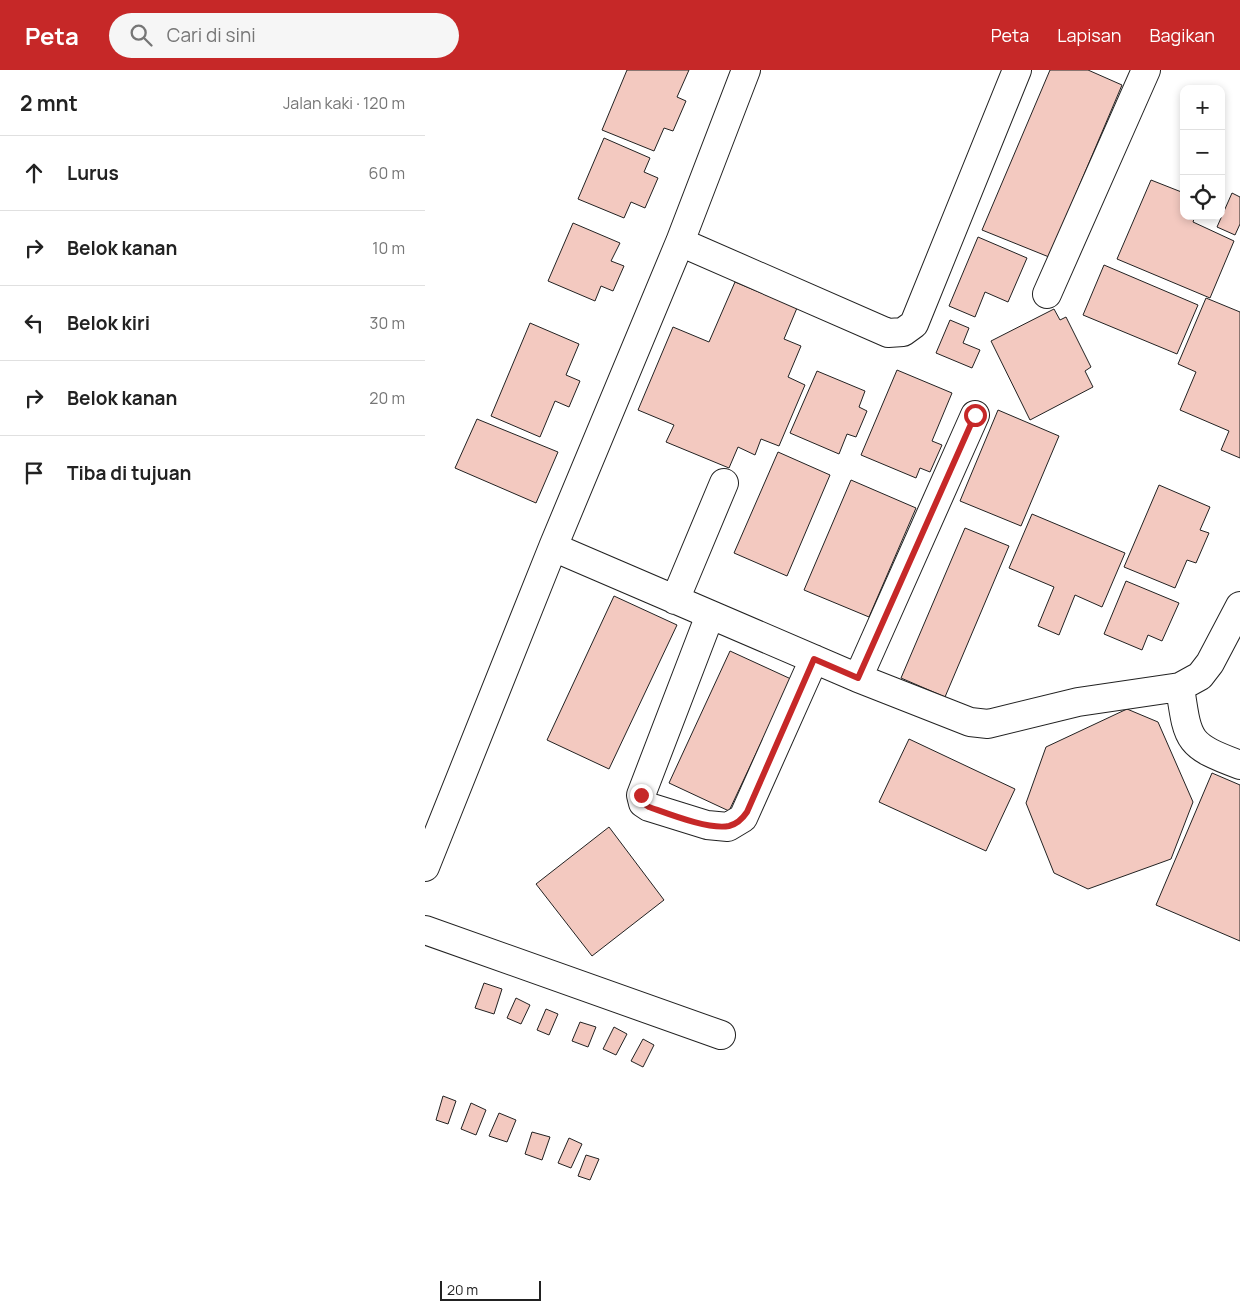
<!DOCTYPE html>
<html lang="id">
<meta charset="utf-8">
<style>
:root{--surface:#fff;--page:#f6f6f6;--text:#222;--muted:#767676;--line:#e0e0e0;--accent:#c62828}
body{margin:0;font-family:Manrope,sans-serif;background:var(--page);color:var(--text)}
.controls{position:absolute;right:15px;top:15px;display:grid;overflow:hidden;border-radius:10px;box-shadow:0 2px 8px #0003}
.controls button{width:45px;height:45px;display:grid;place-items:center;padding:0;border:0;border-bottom:1px solid var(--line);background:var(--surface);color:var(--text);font:25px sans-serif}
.scale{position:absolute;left:15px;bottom:12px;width:101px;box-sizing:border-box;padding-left:5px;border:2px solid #222;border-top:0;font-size:14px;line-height:18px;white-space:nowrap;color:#222;-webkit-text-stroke:4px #fff;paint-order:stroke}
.stop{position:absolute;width:15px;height:15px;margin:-11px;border:4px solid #c62828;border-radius:50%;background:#fff}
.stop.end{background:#c62828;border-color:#fff;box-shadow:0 1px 5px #0008}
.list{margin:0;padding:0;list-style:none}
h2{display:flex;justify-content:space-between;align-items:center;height:65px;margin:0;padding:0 20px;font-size:21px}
h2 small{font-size:16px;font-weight:400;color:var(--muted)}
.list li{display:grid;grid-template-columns:32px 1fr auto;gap:15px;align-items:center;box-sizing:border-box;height:75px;padding:0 20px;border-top:1px solid var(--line)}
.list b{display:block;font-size:19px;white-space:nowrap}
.list em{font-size:16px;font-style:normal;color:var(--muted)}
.icon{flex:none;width:28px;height:28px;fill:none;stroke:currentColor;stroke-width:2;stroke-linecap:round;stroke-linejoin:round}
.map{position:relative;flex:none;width:815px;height:1243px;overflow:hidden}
header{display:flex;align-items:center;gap:30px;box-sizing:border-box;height:70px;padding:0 25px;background:var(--accent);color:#fff}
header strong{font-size:24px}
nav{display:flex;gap:28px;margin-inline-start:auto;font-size:18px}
.search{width:350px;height:45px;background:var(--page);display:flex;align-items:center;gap:12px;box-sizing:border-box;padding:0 18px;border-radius:28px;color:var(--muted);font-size:19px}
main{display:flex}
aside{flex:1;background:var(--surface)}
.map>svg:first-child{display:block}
.building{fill:#f3c9c0;stroke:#222}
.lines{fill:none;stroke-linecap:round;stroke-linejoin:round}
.minor-casing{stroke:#222;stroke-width:30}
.minor{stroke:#fff;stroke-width:28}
.route{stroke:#c62828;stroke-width:6}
</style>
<header>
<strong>Peta</strong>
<div class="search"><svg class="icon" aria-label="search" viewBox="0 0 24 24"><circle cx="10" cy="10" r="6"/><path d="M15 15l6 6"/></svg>Cari di sini</div>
<nav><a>Peta</a><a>Lapisan</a><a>Bagikan</a></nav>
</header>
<main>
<aside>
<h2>2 mnt<small>Jalan kaki · 120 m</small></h2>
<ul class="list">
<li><svg class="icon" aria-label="ahead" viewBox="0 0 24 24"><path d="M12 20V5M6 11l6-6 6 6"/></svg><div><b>Lurus</b></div><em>60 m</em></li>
<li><svg class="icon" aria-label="right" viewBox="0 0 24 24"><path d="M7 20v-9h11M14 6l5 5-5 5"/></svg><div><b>Belok kanan</b></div><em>10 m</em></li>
<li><svg class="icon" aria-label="left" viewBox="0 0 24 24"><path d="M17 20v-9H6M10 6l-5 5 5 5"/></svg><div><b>Belok kiri</b></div><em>30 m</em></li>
<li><svg class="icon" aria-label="right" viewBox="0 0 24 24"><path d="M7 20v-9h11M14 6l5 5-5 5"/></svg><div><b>Belok kanan</b></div><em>20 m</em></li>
<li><svg class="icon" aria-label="arrive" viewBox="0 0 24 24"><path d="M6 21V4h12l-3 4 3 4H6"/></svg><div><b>Tiba di tujuan</b></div></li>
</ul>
</aside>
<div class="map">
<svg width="815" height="1243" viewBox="0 0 815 1243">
<rect width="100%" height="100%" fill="#fff"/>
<path class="building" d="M202 0H264L252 27 261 31 248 61 239 58 229 81 177 60Z
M625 0H663L697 15 624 187 557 160Z
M179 68 225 88 219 102 233 108 220 138 206 132 199 148 153 129Z
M726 110 759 123V146H770L768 152 809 171 785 228 692 189Z
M807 123 815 127V154L810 165 792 157Z
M148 153 195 173 186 191 199 196 188 221 176 216 170 231 123 211Z
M553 167 602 188 583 232 560 222 550 247 524 236Z
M679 195 773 235 752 284 658 245Z
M310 212 372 238 359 269 376 276 363 307 380 315 354 376 336 369 330 385 313 377 304 398 241 372 249 355 213 340 248 257 284 272Z
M781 228 815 242V388L796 380 804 361 755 340 771 302 753 294Z
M629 239 635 250 641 247 666 297 660 301 668 317 605 350 566 271Z
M525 250 544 258 538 273 555 280 547 298 511 283Z
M105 253 154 274 141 305 155 311 144 337 130 331 115 367 66 346Z
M472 300 527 323 507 371 517 375 505 402 495 398 491 408 436 385Z
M392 301 440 321 434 337 442 341 431 367 422 364 414 384 365 363Z
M573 340 634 366 596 456 535 431Z
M52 349 133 382 111 433 30 398Z
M353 382 405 405 362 506 309 483Z
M426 410 491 438 444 547 379 520Z
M734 415 785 437 775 460 784 463 771 493 762 490 750 518 699 497Z
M607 444 700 483 677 537 650 525 634 565 613 556 629 517 584 498Z
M540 458 584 476 520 627 476 608Z
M701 511 754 533 737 571 723 565 717 580 679 564Z
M189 526 252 555 184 699 122 670Z
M305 581 366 609 304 741 244 713Z
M702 639 733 652 768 732 746 789 663 819 629 803 601 733 621 677Z
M484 669 590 719 561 781 454 732Z
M787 703 815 715V871L731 835Z
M184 757 239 830 167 886 111 814Z
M59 913 77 919 69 944 50 938Z
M91 928 105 935 96 954 82 948Z
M121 939 133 944 124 965 112 960Z
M155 952 171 957 163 977 147 971Z
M189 957 202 964 191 985 178 979Z
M218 969 229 975 218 997 206 991Z
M18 1026 31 1031 23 1054 11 1050Z
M46 1033 61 1040 51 1065 36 1059Z
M74 1043 91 1050 82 1072 64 1066Z
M107 1062 125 1067 117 1090 100 1084Z
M144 1068 157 1074 146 1098 133 1093Z
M161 1085 174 1089 165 1110 153 1106Z"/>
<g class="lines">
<defs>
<path id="minor" d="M321 0 255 172 128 477 433 608 545 652 563 654 653 632 755 617 775 606 785 593 815 536
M255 172 463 263 478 262 489 254 592 0
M622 224 721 0
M250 530 299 413
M285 545 216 725 218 733 224 737 282 755 303 757 318 748 389 589
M433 608 550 345
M755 617C763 672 762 675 815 695
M0 797 128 477
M0 860 296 965"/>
</defs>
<use href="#minor" class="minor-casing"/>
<use href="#minor" class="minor"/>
</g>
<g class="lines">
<path class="route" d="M216 725 218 733 224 737C244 744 284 760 304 756 312 754 318 748 322 742L389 589 433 608 550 345"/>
</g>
</svg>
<div class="controls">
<button>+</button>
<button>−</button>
<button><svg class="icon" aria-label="locate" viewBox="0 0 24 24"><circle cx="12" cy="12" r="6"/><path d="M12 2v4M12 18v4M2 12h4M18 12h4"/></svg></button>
</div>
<div class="scale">20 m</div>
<div class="stop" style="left:550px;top:345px"></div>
<div class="stop end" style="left:216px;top:725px"></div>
</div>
</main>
